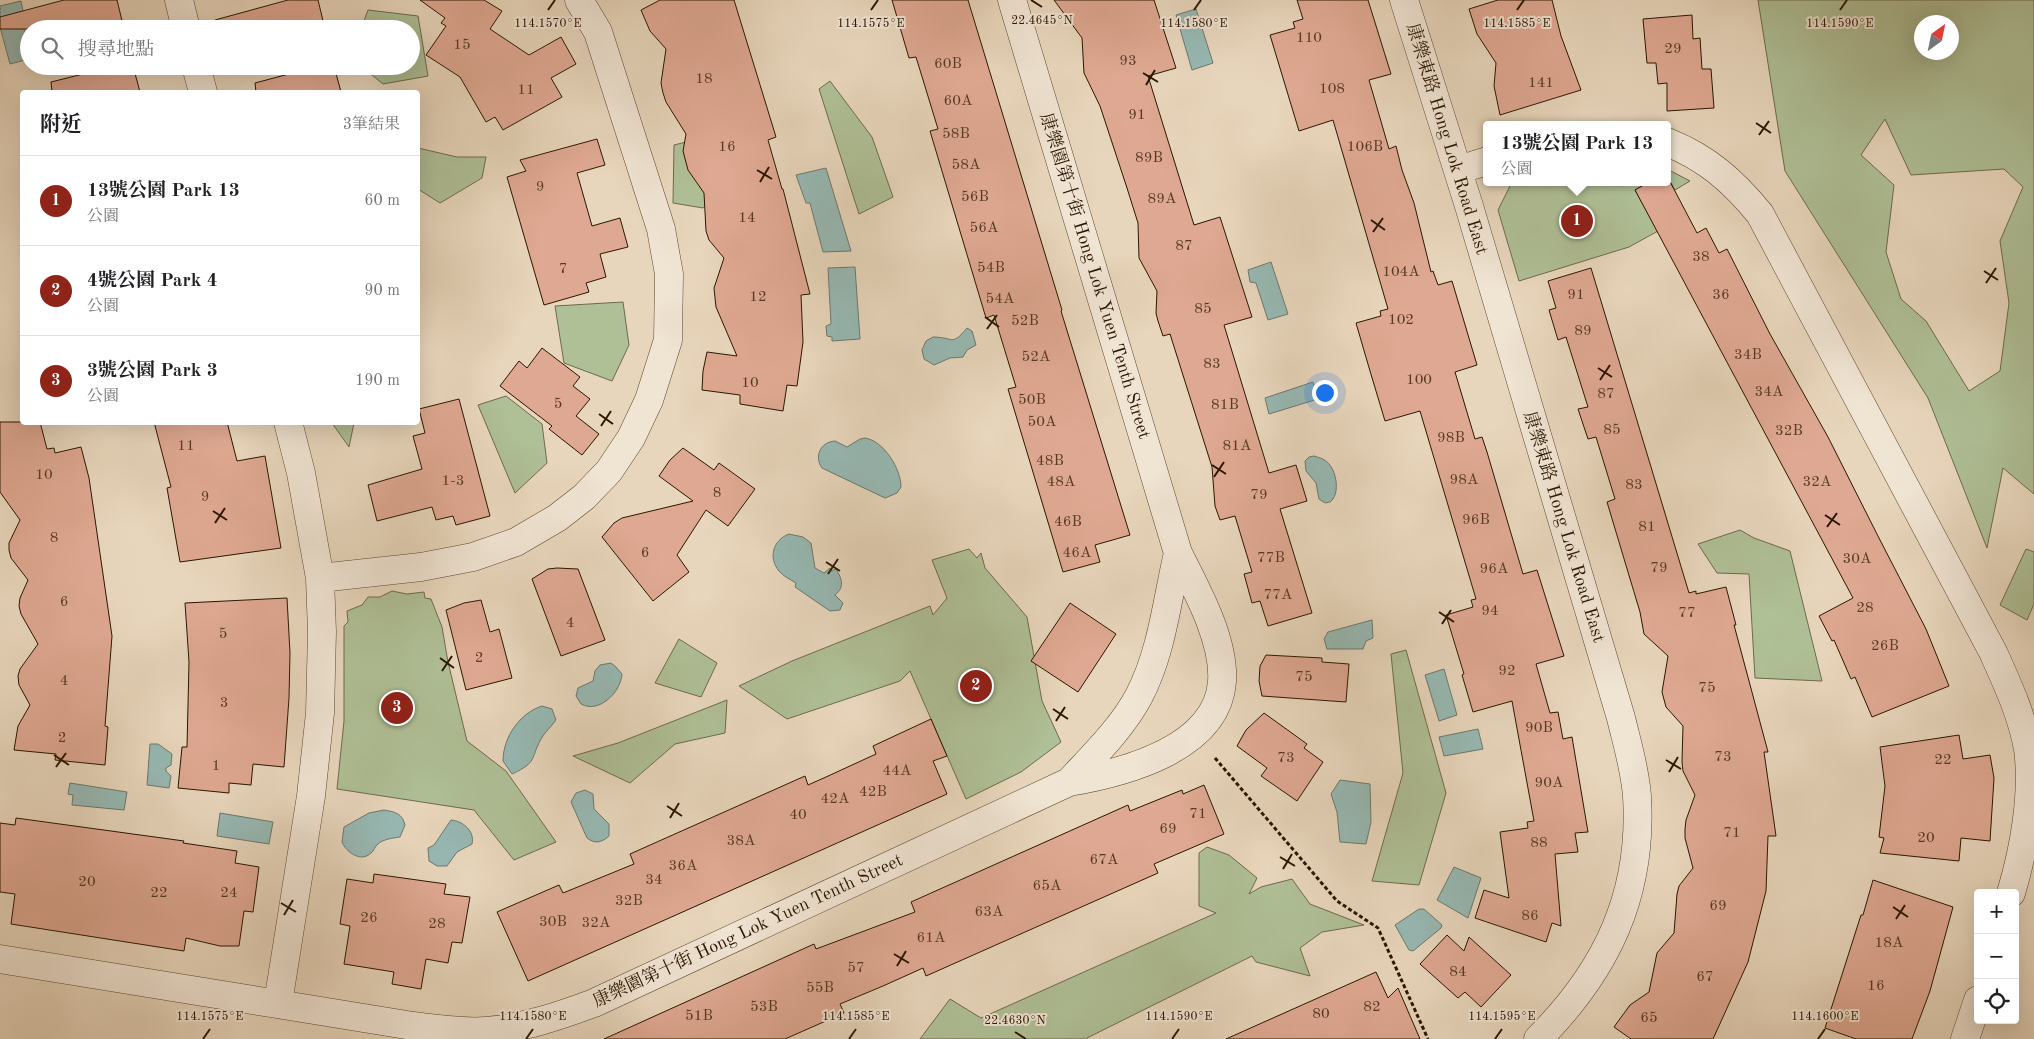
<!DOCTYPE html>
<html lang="zh-TW">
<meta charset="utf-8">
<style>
:root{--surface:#fff;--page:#f6f6f6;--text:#202124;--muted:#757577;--line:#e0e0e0;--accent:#8f2418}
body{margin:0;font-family:"Old Standard TT","Noto Serif TC",serif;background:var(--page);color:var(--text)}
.controls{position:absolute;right:15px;bottom:15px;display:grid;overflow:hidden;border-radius:5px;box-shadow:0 5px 20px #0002}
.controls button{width:45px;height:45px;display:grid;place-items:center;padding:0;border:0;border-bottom:1px solid var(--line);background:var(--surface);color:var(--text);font:25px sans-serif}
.compass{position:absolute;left:1914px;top:15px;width:45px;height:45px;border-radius:50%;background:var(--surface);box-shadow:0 5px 20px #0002;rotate:33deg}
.you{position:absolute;left:1324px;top:392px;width:18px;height:18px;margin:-12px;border:4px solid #fff;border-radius:50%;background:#1a73e8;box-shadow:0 0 0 8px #1a73e833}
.badge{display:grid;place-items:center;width:32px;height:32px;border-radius:50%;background:var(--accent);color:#fff;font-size:16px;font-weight:700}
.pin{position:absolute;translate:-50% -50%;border:2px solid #fff;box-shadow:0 1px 5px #0006}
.popup{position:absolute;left:1483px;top:121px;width:188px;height:65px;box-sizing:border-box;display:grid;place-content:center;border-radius:5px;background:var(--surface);filter:drop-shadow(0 1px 4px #0005);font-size:16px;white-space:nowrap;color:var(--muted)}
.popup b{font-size:19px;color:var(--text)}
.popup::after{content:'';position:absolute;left:50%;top:100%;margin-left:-10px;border:10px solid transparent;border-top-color:var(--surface)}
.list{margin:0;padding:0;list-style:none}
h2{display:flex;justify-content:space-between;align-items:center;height:65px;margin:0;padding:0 20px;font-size:21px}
h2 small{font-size:16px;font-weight:400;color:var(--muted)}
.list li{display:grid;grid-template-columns:32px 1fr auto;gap:15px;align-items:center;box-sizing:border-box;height:90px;padding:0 20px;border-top:1px solid var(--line)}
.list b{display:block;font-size:19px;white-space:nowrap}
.list p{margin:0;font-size:16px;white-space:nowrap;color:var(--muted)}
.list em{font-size:16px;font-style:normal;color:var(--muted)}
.icon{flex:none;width:28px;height:28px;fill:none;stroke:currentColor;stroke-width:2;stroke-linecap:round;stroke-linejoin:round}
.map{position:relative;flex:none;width:2034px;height:1039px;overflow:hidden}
.search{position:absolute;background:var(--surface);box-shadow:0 5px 20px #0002;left:20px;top:20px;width:400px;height:55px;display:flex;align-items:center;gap:12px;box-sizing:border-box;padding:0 18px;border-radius:28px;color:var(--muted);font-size:19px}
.panel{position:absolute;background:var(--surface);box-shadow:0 5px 20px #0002;left:20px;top:90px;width:400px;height:335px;border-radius:5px}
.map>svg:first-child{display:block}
.green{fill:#afbf96;stroke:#6d6a4b;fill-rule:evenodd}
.water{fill:#97b9b4;stroke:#6c786c}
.building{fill:#dfa892;stroke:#2b1600}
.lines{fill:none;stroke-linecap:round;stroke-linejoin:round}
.minor-casing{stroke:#5a462f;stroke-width:29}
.path{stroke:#2b1600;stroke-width:3;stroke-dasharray:4 2.5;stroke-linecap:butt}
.minor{stroke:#f0e4d3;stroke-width:28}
.ticks{fill:none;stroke:#2b1600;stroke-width:2}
.labels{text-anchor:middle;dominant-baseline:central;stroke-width:4;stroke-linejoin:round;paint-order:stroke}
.number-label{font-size:15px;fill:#583a24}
.street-label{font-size:18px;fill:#2b1600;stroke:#f0e4d3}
.ticks-label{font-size:12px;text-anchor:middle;fill:#2b1600;stroke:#f0e4d3;stroke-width:4;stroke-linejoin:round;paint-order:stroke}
</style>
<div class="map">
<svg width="2034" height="1039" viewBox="0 0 2034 1039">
<rect width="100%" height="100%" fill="#e8d6bc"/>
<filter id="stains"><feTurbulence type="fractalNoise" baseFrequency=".004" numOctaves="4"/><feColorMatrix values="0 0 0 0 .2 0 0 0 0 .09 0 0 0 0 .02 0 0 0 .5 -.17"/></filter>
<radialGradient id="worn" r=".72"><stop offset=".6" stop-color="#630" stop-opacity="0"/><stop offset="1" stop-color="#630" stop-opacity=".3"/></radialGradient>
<path class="green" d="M1758 0H2034V494L2003 468 1987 548 1928 398 1785 171ZM1922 22H1952V52H1922ZM1885 119 1911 175 2004 169 2023 187 2000 241 2009 303 2000 371 1969 391 1926 321 1901 299 1886 252 1894 185 1861 155Z
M368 10 418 16 428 76 383 84 361 66H411V29H361Z
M830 81 872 137 893 197 859 214 819 89Z
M702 138 727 187 703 208 673 203 674 145Z
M418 148 457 157H486L482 178 440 203 418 189Z
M1667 169 1690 181 1675 190 1667 176Z
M1512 182H1649L1635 190 1658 231 1629 247 1519 281 1498 210Z
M623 302 629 345 612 381 564 363 555 306Z
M506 396 542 424 547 463 515 493 478 405Z
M332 423H354L349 447Z
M1740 530 1754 538 1790 551 1822 681 1755 678 1749 574 1717 573 1698 544Z
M969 549 977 558 981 553 985 568 1027 617 1042 701 1061 742 1021 772 966 799 910 671 900 681 787 719 739 686 792 661 930 606 933 615 947 598 932 560Z
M2026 549 2034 552V604L2027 620 2000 605Z
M392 591 407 594 424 592 425 598 431 599 442 627 448 662 467 741 506 771 556 842 514 860 474 810 337 789 344 721V626L348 622 347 611 362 605 368 597H380Z
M679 639 717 663 701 697 655 683Z
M1406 650 1446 793 1419 885 1372 881 1403 773 1391 654Z
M727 700 725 733 675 744 630 783 573 756 618 743Z
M1207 847 1229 855 1257 878 1249 894 1261 887 1292 879 1310 904 1364 925 1322 932 1300 948 1310 976 1256 962 1252 956 1085 1039H920L950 999 981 1018 1216 913 1199 906V853Z"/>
<path class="water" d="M21 1 24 16 21 17 29 49V59L10 64 0 27V6Z
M1196 9 1213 63 1192 70 1176 15Z
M826 168 851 251 823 252 810 203H806L796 175Z
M1271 262 1288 314 1268 320 1256 283 1250 282 1248 270Z
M855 267 860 339 832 341V337L827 336 826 326 831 324 828 268Z
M967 328 972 331 976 345 967 350 963 357 950 358 934 365 924 359 922 350 926 341 933 337C954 337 951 347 967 328Z
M1313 382 1318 399 1269 414 1265 398Z
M865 438C884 441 901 469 901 487L897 493 885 498 822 468C814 457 820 442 835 441L847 447 860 439Z
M1314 456C1320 458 1325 459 1329 464 1337 473 1340 495 1330 502L1325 503 1319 499 1316 483 1306 471 1305 461 1309 457Z
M789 534 803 537 811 543 815 568 824 573 830 568 831 571 836 569C842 579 845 587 835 595L843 603 840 610 830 611 795 587 796 583C791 580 783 576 779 571 768 558 773 540 789 534Z
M1372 620 1373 638 1366 641 1363 649H1327L1324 639 1328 632Z
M611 663 616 667 622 674C621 692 599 714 581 704L576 696 578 688 593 681 595 671 600 665Z
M1444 669 1457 715 1439 721 1425 675Z
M542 706 552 709 556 720C551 727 545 732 541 739 530 759 538 762 512 774L503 761C503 737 520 713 542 706Z
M1478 729 1483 749 1444 756 1439 737Z
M150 744H158L172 754 171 765 166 768V771L171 776 169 788 147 785Z
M1340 780 1370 784 1371 822 1366 844 1340 842 1337 812 1331 794Z
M70 783 127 792 124 810 72 805 73 795 68 794Z
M585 790 593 794 594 809 609 824V836C601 843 595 844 587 838L571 802 576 793Z
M384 810C395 812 402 813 405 825L400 837C394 838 383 839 378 844 375 846 374 851 371 853 361 863 346 852 342 842L344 827 369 813Z
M220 813 273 822 269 844 217 836Z
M451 820C463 821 475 831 472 844L457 852 447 866H437L429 861 428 848 434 845Z
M1454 867 1481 878 1468 918 1437 900Z
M1419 909H1424L1442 925 1441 928 1413 951 1409 950 1395 925Z"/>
<path class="building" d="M64 0H117L124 29H0V17Z
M288 0H318L325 29H216L215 20Z
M420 0H484L502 11 490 29 529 55 561 37 576 64 551 78 562 97 503 130 495 117 486 122 460 77 426 55 446 26 441 23 445 18Z
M660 0H734L776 137 768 140 782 189H783L810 294 801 295 803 342 797 386 787 385 783 411 740 404V395L702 390 703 371 707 352 737 356 716 307 715 298 714 288 724 258 709 240 706 231 704 193 688 170 683 151 686 134 666 102 663 93 661 83 666 49 650 31 641 10Z
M892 0H968L1062 310 1061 311 1130 535 1095 545 1100 562 1063 572 1008 389 1016 387 994 315 986 318 930 131 938 129 916 57 909 58Z
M1054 0H1154L1176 68 1148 76 1194 225 1220 217 1252 317 1224 325 1269 473 1296 465 1307 501 1280 509 1312 613 1268 626 1260 601 1252 603 1244 574 1252 572 1235 516 1220 520 1215 506 1212 467 1170 334 1163 336 1158 321 1156 313 1157 291 1139 258 1138 223 1127 188 1100 106 1084 73 1082 38Z
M1297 0H1368L1391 74 1369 80 1389 149 1396 146 1402 170 1414 203 1431 272 1433 271 1438 285 1452 281 1477 365 1455 372 1475 439 1482 437 1487 452 1523 574 1537 570 1564 656 1536 664 1550 713 1558 712 1563 739 1572 737 1588 832 1575 833 1578 852 1555 854 1561 926 1552 923 1546 942 1475 918 1484 890 1509 898 1500 832 1528 828 1527 822 1534 821 1512 701 1473 712 1462 675 1464 674 1446 615 1473 607 1471 600 1476 599 1420 411 1385 421 1370 371 1356 323 1381 316 1380 311 1388 309 1333 120 1299 131 1270 35 1295 28 1293 22 1303 19Z
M1498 0H1552L1561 36 1581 90 1500 115 1494 86 1496 63 1477 34 1469 9Z
M1692 15 1693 39 1700 38 1702 69H1711L1714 108 1667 111V83L1658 84 1656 63H1647L1643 19Z
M115 66H133L140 92H52L51 82Z
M319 66H334L341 92H256L255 83Z
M597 139 605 165 577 173 592 226 620 218 628 247 600 254 606 277 586 283 589 292 544 305 507 177 526 171 520 160Z
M1667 176 1697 233 1706 228 1719 253 1727 249 1770 334 1828 437 1880 540 1926 629 1949 686 1872 717 1855 677 1851 679 1834 640 1832 641 1819 616 1853 598 1635 190 1649 182H1667Z
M1591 268 1689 593 1696 591V594L1726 587 1736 625H1734L1768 752H1764L1776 836H1768L1766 891 1748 962 1713 1039H1631L1614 1027 1630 1005 1649 992 1657 953 1674 933 1677 894 1679 886 1693 868 1685 838V829L1686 820 1695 795 1683 771 1682 762 1683 726 1666 707 1662 692 1668 656 1644 634 1640 612 1607 502 1615 499 1596 437 1588 439 1578 409 1588 407 1566 337 1558 340 1549 310 1556 308 1548 281Z
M542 348 580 377 573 386 590 399 576 416 599 434 582 455 549 429 552 426 500 386 519 361 527 368Z
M459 399 490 516 456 525 453 516 436 520 432 507 377 521 368 485 422 469 413 436 425 433 419 409Z
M0 422H40L47 449 54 448 55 453 81 447 89 478 112 636 105 726 108 727 105 765 55 760 56 754 14 750 18 726 30 705 19 685 18 676 20 669 38 644 21 614 19 606 20 598 28 580 11 558 9 550V543L20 520 0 492Z
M154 422H227L237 461 265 456 281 548 180 562 167 488 171 487Z
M683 448 714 470 719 463 755 489 728 526 706 510 677 555 689 572 653 601 602 537 614 523 622 518 693 501 659 476 670 460Z
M557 568 578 569 605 640 561 656 532 579 548 569Z
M287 598 290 653 289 698 284 767 253 764 251 785 229 783V793L178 788 182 747H187L189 662 185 603Z
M481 600 490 632 499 629 512 678 466 690 446 610 464 603Z
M1070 603 1116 634 1078 692 1031 661Z
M1266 655 1322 658V662L1349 664 1346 702 1262 696 1259 681 1260 666Z
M1264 713 1307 744 1304 748 1323 762 1297 801 1261 776 1267 768 1237 746 1246 730Z
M931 719 947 756 933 761 947 794 528 981 497 912 559 885 563 893 634 864 630 854 805 776 808 785 826 777 876 754 873 746Z
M1959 735 1963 759 1990 755 1994 778 1990 841 1961 838 1959 861 1880 853 1884 838 1879 837 1885 786 1880 747Z
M1204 785 1224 834 1154 864 1158 873 926 976 923 968 883 986 840 1004 844 1013 785 1039H604L814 944 816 949 915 912 911 902 1128 805 1130 811 1182 790 1183 794Z
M16 818 184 841 183 843 237 851 235 863 259 867 253 912 244 911 239 946H220L186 938 184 951 11 924 15 894 0 892V823L15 825Z
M374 874 446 884 444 894 470 897 462 943 452 942 448 963 426 959 421 989 392 984 394 972 344 964 350 926 340 924 347 879 373 883Z
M1873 880 1953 907 1930 991 1912 1039H1856L1825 1028 1861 915H1863Z
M1447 935 1464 951 1469 937 1511 975 1481 1007 1465 992 1458 998 1420 964Z
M1376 972 1388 998 1398 988 1420 1039H1226Z"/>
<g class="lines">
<defs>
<path id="minor" d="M179 0 186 29
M1404 0 1469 206 1621 718C1627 743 1635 769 1637 796 1643 894 1607 970 1538 1039
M196 66 203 92
M1667 142C1707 158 1733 181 1760 214L1993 652C2007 683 2022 715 2028 749 2034 794 2024 850 2011 893
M1458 170 1487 161
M320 578 421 567 473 557 516 542 557 518 584 497 609 471 631 438 649 400 668 340 669 274 661 229 598 32 579 0
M1069 782C1094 755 1122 728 1139 696 1162 652 1167 600 1178 553
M0 959 413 1026C437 1029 462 1033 486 1031 524 1028 559 1016 594 1003L1069 782C1123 773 1217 749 1222 682 1225 640 1196 589 1178 553L1012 0
M278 1003 311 796 320 713 322 632 320 578 301 473 288 422
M1965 1039 1978 1000"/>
</defs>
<use href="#minor" class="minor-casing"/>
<path class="path" d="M1215 758 1337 901 1378 928 1428 1039"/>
<use href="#minor" class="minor"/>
</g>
<path class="ticks" d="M1031 0 1042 7M548 10 555 0M871 10 878 0M1194 10 1201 0M1517 10 1524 0M1840 10 1847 0M1143 73 1158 82M1146 85 1155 70M1756 123 1771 133M1759 135 1769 121M757 170 772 179M760 182 769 167M1371 220 1385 230M1373 232 1383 218M1984 271 1998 280M1986 283 1996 268M985 317 999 327M987 329 997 315M1598 368 1612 377M1600 380 1610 365M599 414 613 424M601 426 611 411M1212 465 1226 474M1214 477 1224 462M213 511 227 520M1825 515 1840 525M215 523 225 508M1827 527 1837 513M826 562 840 571M828 574 838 559M1439 612 1454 622M1442 624 1451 610M440 658 454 668M442 671 452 656M1053 709 1068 719M1056 721 1065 707M54 755 69 765M1666 760 1681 769M56 767 66 753M1669 772 1678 757M667 806 682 816M670 818 679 803M1280 857 1295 866M1283 869 1292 854M281 903 296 912M1893 907 1908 917M284 915 293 900M1896 919 1905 905M894 954 909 963M897 966 906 951M1015 1032 1026 1039M203 1039 210 1029M526 1039 533 1029M849 1039 856 1029M1172 1039 1179 1029M1495 1039 1502 1029M1818 1039 1825 1029"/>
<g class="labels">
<g class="number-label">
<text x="1309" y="38">110</text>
<text x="462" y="45">15</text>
<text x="1673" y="49">29</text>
<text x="1128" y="61">93</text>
<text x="948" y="64">60B</text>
<text x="704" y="79">18</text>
<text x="1541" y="83">141</text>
<text x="1332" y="89">108</text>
<text x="526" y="90">11</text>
<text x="958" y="101">60A</text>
<text x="1137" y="115">91</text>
<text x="956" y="134">58B</text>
<text x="727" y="147">16</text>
<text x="1365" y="147">106B</text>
<text x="1149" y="158">89B</text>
<text x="966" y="165">58A</text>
<text x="540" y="187">9</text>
<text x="975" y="197">56B</text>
<text x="1162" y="199">89A</text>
<text x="747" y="218">14</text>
<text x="984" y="228">56A</text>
<text x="1184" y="246">87</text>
<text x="1701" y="257">38</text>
<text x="991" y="268">54B</text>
<text x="563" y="269">7</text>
<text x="1401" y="272">104A</text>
<text x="1576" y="295">91</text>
<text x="1721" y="295">36</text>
<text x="758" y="297">12</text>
<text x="1000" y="299">54A</text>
<text x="1203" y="309">85</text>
<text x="1401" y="320">102</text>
<text x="1025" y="321">52B</text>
<text x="1583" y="331">89</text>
<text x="1748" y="355">34B</text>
<text x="1036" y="357">52A</text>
<text x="1212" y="364">83</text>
<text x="1419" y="380">100</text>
<text x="750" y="383">10</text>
<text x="1769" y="392">34A</text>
<text x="1606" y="394">87</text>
<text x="1032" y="400">50B</text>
<text x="558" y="404">5</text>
<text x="1225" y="405">81B</text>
<text x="1042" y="422">50A</text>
<text x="1612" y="430">85</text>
<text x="1789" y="431">32B</text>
<text x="1451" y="438">98B</text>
<text x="186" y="446">11</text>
<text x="1237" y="446">81A</text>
<text x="1050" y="461">48B</text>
<text x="44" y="475">10</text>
<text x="1464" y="480">98A</text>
<text x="453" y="481">1-3</text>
<text x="1061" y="482">48A</text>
<text x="1817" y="482">32A</text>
<text x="1634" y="485">83</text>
<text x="717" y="493">8</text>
<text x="1259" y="495">79</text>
<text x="205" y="497">9</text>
<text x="1476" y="520">96B</text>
<text x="1068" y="522">46B</text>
<text x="1647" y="527">81</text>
<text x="54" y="538">8</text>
<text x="645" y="553">6</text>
<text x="1077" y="553">46A</text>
<text x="1271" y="558">77B</text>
<text x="1857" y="559">30A</text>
<text x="1659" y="568">79</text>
<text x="1494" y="569">96A</text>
<text x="1278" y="595">77A</text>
<text x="64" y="602">6</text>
<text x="1865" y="608">28</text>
<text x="1490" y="611">94</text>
<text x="1687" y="613">77</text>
<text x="570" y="623">4</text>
<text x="223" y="634">5</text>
<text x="1885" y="646">26B</text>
<text x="479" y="658">2</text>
<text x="1507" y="671">92</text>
<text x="1304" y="677">75</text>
<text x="64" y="681">4</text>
<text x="1707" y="688">75</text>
<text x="224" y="703">3</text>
<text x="1539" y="728">90B</text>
<text x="62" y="738">2</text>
<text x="1723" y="757">73</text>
<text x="1286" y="758">73</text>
<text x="1943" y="760">22</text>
<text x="216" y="766">1</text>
<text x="897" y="771">44A</text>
<text x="1549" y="783">90A</text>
<text x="873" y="792">42B</text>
<text x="835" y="799">42A</text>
<text x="1198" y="814">71</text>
<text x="798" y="815">40</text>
<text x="1168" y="829">69</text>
<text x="1732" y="833">71</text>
<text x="1926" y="838">20</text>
<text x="741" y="841">38A</text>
<text x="1539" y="843">88</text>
<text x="1104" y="860">67A</text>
<text x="683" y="866">36A</text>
<text x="654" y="880">34</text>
<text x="87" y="882">20</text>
<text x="1047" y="886">65A</text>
<text x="159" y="893">22</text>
<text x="229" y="893">24</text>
<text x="629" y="901">32B</text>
<text x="1718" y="906">69</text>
<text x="989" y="912">63A</text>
<text x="1530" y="916">86</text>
<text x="369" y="918">26</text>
<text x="553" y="922">30B</text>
<text x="596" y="923">32A</text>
<text x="437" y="924">28</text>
<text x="931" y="938">61A</text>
<text x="1889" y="943">18A</text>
<text x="856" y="968">57</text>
<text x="1458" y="972">84</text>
<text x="1705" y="977">67</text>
<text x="1876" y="986">16</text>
<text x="820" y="988">55B</text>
<text x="764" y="1007">53B</text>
<text x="1372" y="1007">82</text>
<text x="1321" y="1014">80</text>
<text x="699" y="1016">51B</text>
<text x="1649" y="1018">65</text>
</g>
<g class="street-label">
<text transform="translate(1447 139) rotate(73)">康樂東路 Hong Lok Road East</text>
<text transform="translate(1095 276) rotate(73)">康樂園第十街 Hong Lok Yuen Tenth Street</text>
<text transform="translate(1564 527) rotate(73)">康樂東路 Hong Lok Road East</text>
<text transform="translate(748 931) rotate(-25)">康樂園第十街 Hong Lok Yuen Tenth Street</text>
</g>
</g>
<g class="ticks-label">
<text x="1042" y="24">22.4645°N</text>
<text x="548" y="27">114.1570°E</text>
<text x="1517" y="27">114.1585°E</text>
<text x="871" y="27">114.1575°E</text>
<text x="1194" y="27">114.1580°E</text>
<text x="1840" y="27">114.1590°E</text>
<text x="210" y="1020">114.1575°E</text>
<text x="533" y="1020">114.1580°E</text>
<text x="856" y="1020">114.1585°E</text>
<text x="1179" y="1020">114.1590°E</text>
<text x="1502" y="1020">114.1595°E</text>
<text x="1825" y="1020">114.1600°E</text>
<text x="1015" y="1024">22.4630°N</text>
</g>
<rect width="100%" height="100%" filter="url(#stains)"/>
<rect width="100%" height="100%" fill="url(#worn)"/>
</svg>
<div class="controls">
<button>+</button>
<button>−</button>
<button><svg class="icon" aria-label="locate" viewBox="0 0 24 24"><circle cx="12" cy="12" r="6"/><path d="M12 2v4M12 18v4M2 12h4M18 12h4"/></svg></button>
</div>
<svg class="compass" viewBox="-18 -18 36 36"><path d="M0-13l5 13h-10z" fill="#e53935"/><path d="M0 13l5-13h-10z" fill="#757577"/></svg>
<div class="you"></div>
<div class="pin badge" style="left:1577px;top:221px">1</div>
<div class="popup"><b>13號公園 Park 13</b>公園</div>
<div class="pin badge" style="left:976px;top:686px">2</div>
<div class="pin badge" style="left:397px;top:708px">3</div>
<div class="search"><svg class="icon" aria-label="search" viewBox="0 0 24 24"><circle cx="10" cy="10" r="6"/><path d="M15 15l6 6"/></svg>搜尋地點</div>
<section class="panel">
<h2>附近<small>3筆結果</small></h2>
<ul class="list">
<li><span class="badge">1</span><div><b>13號公園 Park 13</b><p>公園</p></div><em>60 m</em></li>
<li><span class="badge">2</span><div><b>4號公園 Park 4</b><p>公園</p></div><em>90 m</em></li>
<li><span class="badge">3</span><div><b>3號公園 Park 3</b><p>公園</p></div><em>190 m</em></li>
</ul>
</section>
</div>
